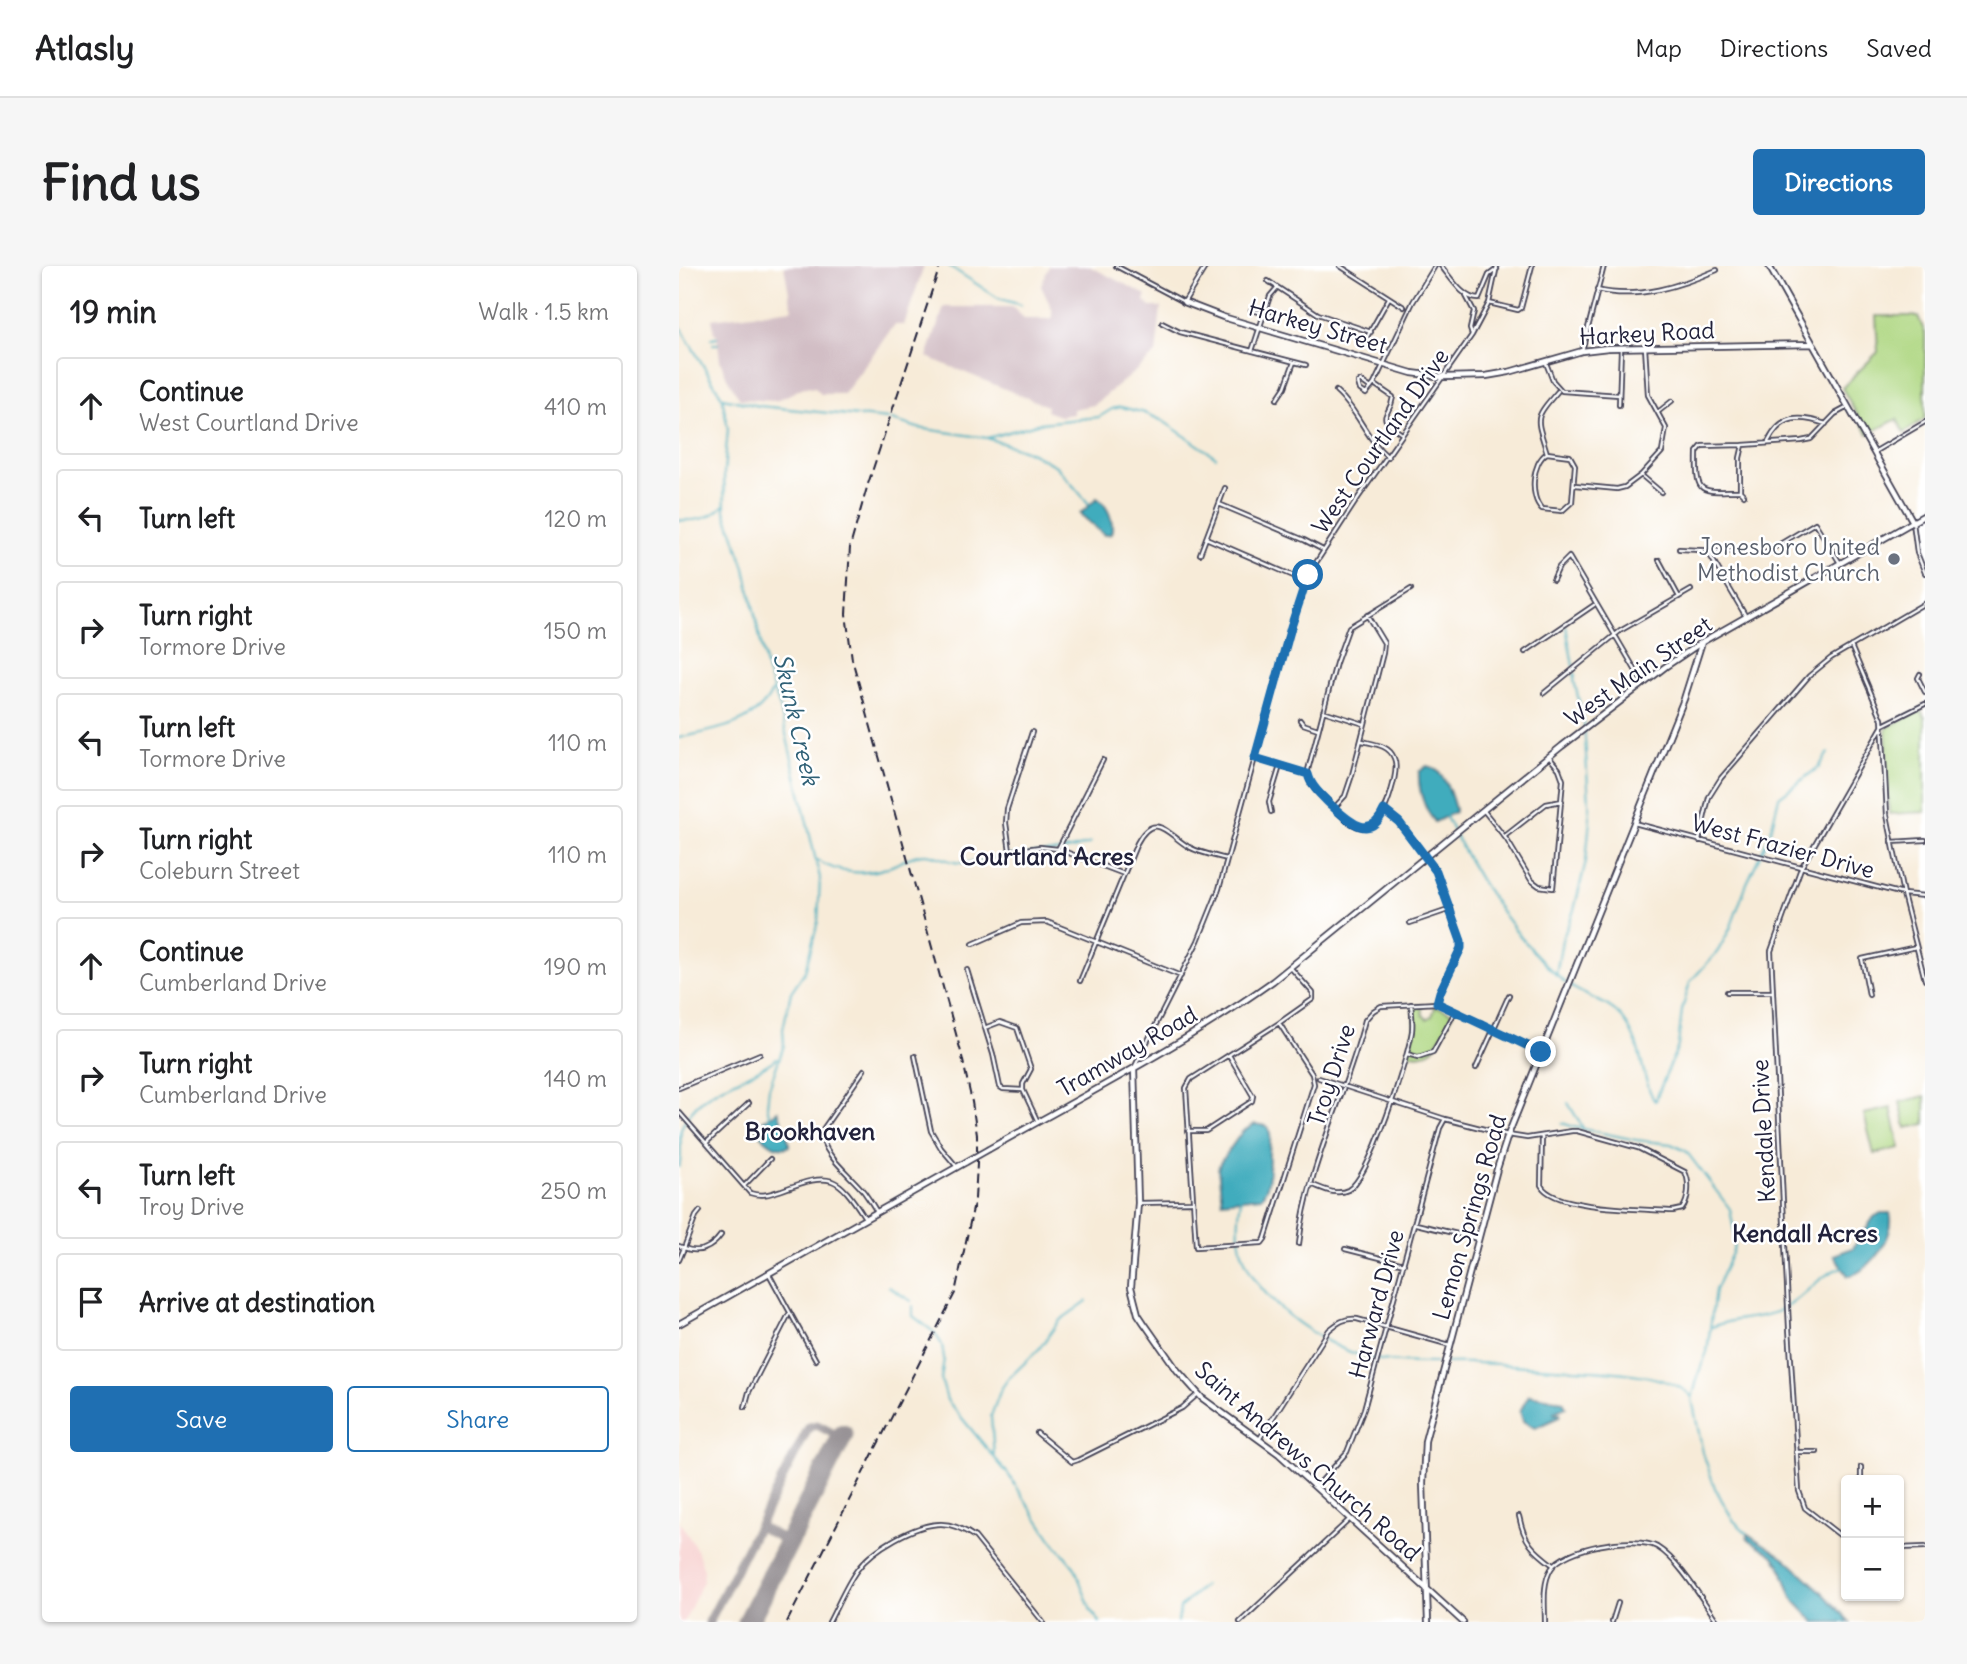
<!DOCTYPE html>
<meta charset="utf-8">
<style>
:root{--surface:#fff;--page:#f6f6f6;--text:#202124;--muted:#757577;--line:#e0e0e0;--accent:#1f6fb2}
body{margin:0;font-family:Delius,sans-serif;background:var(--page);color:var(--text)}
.controls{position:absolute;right:21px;bottom:21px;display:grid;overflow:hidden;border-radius:7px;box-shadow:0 2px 5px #0004}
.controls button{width:63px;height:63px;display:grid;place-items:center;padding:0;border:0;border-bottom:2px solid var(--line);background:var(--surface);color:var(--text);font:35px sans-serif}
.stop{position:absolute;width:21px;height:21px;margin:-16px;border:5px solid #1f6fb2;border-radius:50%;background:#fff}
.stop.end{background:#1f6fb2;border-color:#fff;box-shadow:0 2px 7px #0008}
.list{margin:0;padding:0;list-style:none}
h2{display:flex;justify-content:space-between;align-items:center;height:91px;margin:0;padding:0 28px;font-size:30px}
h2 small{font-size:23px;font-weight:400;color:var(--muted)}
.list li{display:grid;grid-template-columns:46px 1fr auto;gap:21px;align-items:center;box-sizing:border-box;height:98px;margin:0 14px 14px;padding:0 14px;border:2px solid var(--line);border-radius:7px}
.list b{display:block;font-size:26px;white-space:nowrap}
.list p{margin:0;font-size:23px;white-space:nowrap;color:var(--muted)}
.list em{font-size:23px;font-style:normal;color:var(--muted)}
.actions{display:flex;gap:14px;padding:21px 28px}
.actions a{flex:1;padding:16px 0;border:2px solid var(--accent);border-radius:7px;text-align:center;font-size:24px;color:var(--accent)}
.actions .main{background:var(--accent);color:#fff}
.icon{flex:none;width:38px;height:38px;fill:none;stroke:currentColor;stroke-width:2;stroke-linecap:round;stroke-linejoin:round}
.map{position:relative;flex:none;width:1246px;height:1356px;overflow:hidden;border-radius:7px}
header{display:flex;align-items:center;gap:42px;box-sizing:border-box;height:98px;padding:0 35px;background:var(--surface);border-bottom:2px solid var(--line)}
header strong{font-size:33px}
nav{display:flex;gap:38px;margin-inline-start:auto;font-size:24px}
.intro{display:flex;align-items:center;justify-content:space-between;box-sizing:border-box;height:168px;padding:0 42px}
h1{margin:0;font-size:49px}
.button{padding:18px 32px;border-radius:7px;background:var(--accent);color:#fff;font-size:24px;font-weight:700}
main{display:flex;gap:42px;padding:0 42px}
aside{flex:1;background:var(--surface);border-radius:7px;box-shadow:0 2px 5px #0004}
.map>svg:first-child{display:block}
.built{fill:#f7d0cf}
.industrial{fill:#d2bec5}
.green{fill:#afd782;stroke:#687c5e;stroke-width:2}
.water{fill:#3facbd;stroke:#30677c;stroke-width:2}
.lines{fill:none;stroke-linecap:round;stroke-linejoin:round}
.stream{stroke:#3facbd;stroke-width:2}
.taxiway{stroke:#8c868a;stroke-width:9}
.runway{stroke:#8c868a;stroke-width:21}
.street-casing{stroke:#424053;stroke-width:6}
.secondary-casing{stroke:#424053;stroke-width:8}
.street{stroke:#fff;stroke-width:2.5}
.secondary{stroke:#fff;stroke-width:4.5}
.rail{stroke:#22223b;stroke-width:2;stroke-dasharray:10 5;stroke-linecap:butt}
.secondary-bridge-casing{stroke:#424053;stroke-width:8;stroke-linecap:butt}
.secondary-bridge{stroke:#fff;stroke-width:4.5}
.route{stroke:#1f6fb2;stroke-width:9}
.worship-dot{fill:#6b7280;stroke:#fff;stroke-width:2.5}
.labels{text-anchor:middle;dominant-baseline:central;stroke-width:5;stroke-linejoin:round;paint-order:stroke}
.street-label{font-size:23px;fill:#22223b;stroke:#fff}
.worship-label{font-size:23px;fill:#5b616d;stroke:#fff;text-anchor:end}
.water-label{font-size:24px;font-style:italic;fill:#2f6076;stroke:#fff}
.neighbourhood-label{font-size:24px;font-weight:bold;fill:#22223b;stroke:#fff}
</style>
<header>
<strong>Atlasly</strong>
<nav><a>Map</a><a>Directions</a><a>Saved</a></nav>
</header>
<div class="intro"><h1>Find us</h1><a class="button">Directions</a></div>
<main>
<aside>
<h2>19 min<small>Walk · 1.5 km</small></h2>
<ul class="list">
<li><svg class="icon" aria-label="ahead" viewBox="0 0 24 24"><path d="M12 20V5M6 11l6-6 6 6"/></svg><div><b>Continue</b><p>West Courtland Drive</p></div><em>410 m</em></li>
<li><svg class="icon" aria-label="left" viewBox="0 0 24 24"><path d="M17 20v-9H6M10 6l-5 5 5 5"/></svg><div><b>Turn left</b></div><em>120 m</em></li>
<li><svg class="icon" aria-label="right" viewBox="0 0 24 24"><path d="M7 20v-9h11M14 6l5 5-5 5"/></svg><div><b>Turn right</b><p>Tormore Drive</p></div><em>150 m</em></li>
<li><svg class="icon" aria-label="left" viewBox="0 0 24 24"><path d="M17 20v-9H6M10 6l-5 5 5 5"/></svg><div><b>Turn left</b><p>Tormore Drive</p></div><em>110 m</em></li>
<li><svg class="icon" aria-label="right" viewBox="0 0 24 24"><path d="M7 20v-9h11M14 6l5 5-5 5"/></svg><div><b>Turn right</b><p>Coleburn Street</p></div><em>110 m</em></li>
<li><svg class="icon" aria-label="ahead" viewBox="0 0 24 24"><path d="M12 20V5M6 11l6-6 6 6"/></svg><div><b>Continue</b><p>Cumberland Drive</p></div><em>190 m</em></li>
<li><svg class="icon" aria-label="right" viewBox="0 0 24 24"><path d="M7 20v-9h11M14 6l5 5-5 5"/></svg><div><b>Turn right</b><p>Cumberland Drive</p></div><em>140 m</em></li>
<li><svg class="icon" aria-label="left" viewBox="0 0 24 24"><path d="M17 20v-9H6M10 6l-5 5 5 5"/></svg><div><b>Turn left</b><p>Troy Drive</p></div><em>250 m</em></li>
<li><svg class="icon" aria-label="arrive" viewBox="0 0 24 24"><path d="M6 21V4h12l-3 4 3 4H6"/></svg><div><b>Arrive at destination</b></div></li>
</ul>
<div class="actions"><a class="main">Save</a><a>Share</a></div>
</aside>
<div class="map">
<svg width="1246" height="1356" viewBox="0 0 1246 1356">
<rect width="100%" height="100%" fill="#fff"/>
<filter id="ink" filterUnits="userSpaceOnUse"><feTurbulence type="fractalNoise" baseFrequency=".0143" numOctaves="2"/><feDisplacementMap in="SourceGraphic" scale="14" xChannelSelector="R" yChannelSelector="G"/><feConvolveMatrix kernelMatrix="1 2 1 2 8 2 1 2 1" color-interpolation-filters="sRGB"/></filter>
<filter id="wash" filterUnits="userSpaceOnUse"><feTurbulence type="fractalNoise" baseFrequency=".00686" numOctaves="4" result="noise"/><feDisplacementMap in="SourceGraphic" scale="28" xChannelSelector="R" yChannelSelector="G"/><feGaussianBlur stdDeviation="1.57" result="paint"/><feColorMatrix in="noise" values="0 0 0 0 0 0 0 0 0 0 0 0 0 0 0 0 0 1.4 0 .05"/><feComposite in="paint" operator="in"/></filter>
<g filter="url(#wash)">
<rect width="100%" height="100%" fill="#f7ebd8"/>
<path class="built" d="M0 1255 18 1284 25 1304 24 1315 5 1356H0Z"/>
<path class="industrial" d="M105 0H245L225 59H216L213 62 165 128H142L136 122 125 121 97 135 61 133 48 112 41 94 38 68H36L33 53 113 43Z
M370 0H410L467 29 465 34 471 41H482L477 88 415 139 394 143V148L381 150 367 145 368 140 248 91 265 41H333L346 53H373V43L362 20Z"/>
<path class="green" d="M1197 50H1239L1246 67V152L1225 167 1218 153 1189 168 1163 122 1199 86Z
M1242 444 1246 452V546L1210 548 1207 464 1209 461Z
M734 739H743L744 749 748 753 753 750 756 742 754 739 774 747C763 767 757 796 729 787L735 762Z
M1246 830V858L1227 862 1221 836Z
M1212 842 1221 882 1195 888 1185 848Z"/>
<path class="water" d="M418 232C428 238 436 256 432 268L425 269 401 248Z
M748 500C765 502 772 529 776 543V546L756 556C745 543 739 523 740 506Z
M99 845 110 875V880C96 886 83 872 76 860Z
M576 858 588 860C594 870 590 877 590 888 589 903 593 918 582 931L543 935 539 903 541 897 563 866Z
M1202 947H1211C1218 969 1190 1007 1169 1010L1155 989 1174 982 1195 951Z
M850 1129 884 1135 887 1141 875 1146V1148H881L880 1151 856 1162 844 1155 841 1145Z
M1069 1268 1106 1292 1144 1327 1171 1356H1136L1113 1332 1102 1301 1095 1290 1068 1272Z"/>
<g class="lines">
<path class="stream" d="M270 0 319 32 342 39
M0 59 43 131 49 163 45 207 46 245 66 302 88 406 101 442 141 612 139 656 126 705 112 726 104 763 105 779 90 822 88 840 91 851
M33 72 38 71
M34 78H39
M44 132 80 140 209 153
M213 154 239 162 308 172 353 187 377 200 410 238
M308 172 361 157 420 151 433 143 442 141 466 147 484 155 537 191
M0 254C18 255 32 253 45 239
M887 360 894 400
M0 472C34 464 76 460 93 426
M766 549C795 609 832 669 883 714 902 731 930 734 945 754 965 781 961 810 975 834
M138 594C160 609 191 610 215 599 224 595 234 588 245 588 257 588 268 596 281 597 292 598 302 593 312 592 347 586 379 590 412 577
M877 709 883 674 895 644 907 595 911 553 905 456 895 414 896 407
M976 835 999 780 1003 744 1011 716 1039 685 1051 663 1068 617 1091 568 1100 531 1140 501 1149 487
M889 837 904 862
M883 857 895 861 957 874 992 878 1007 885 1051 943 1056 971 1054 985 1036 1024 1028 1086 1020 1106 1013 1133 1024 1187 1036 1222 1054 1254 1068 1267
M0 901C4 888 0 875 2 863 18 821 67 816 98 792
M562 933C555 974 562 1000 590 1031 612 1055 652 1081 683 1090 719 1100 758 1096 795 1097 821 1097 848 1101 875 1102 908 1104 990 1104 1013 1131
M210 1021 232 1035
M234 1040V1050L256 1067 263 1079 265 1093 262 1113 268 1134 329 1208 372 1273 396 1302 412 1345 421 1356
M1033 1061C1056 1050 1082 1055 1106 1042 1127 1030 1140 1008 1164 1001
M315 1190 312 1150 322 1123 329 1113 360 1083 380 1055 408 1035
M499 1356 501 1342 525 1319"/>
<path class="taxiway" d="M79 1260 110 1276
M30 1356 130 1161 138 1159 163 1172"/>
<path class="runway" d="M69 1356 164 1169"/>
</g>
</g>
<g filter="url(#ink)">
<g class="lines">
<defs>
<path id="street" d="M437 0 505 36 527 0
M661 0 725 41
M762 0C772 12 784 33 800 33L810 9 818 3
M589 15 639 48 692 66
M918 24C959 34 1001 20 1038 4
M787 30 795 45 791 63 793 69
M810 37 839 44 842 42 853 0
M572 44 599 51
M483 57 501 66 627 99
M684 78 710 32
M573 85 591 30 597 23
M903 85 925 0
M867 97 874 115 883 125 940 129
M695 118 714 131C711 153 694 148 723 168
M692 122 682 115 679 117 681 124 687 128 695 118 734 36 756 0
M657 125C679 144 687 173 709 191
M598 133 606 121 615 96
M940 139 942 83
M979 146 993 135
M1089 176C1102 149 1120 149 1147 158
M1195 186 1246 156
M868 187 891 190 896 199 893 236 883 245 863 243C850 231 853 196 868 187Z
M868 187C857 150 854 154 879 125
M962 209 982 226
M896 219 938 223 946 221 962 209 983 186 987 162 969 129 966 81
M1061 225C1020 225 1017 230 1018 186L1023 180 1064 179
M1065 229 1061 225V192L1064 179 1122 175 1132 173 1156 148 1169 141
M540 238 625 274 644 284
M1234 256 1238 287 1246 307
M527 272 626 315
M1000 283 1086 287 1136 257 1161 297
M1028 284 1066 349
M521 288 546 222
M980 294 1000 331
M874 314 880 301 890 291 964 417
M1172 380 1203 453 1208 549 1224 628 1246 714
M846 386 915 339
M1241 408 1239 412 1246 426
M865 427 941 365 1012 324
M644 445 685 458
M621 454 624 458 639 463
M353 466 328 543 327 557 331 585 361 581 379 583 445 608
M683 475C695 478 710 479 715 492 721 504 707 549 696 557 692 561 687 562 681 561 668 558 657 543 648 534 638 526 628 517 629 504L657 397 670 361 732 323
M576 492 629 508
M655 542 666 530 673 509 704 387 705 377 688 349
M705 544 720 556 757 605 782 675V682L761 726 758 737
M805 545 828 574 852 614 860 620 874 622 884 514 880 503 870 491
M592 546 590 536 601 500
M955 557 1224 628 1246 630
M826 570 867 538 883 535
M1020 575 1030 531 1042 512 1130 410 1152 392 1246 337
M1213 576 1246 574
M379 583 424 494
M731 657 772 643
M294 678 342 657 368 656 502 710
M288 704 314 788 321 821 324 823 344 824
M401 715 458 577C476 543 490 570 510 581 521 587 536 590 548 593
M1048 726H1093
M1190 729 1183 693 1237 681
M600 757 633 808 635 818 586 973 583 977 517 981 507 822 512 813 600 757 634 733V727L611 701
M308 761 321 756 338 762 352 803 344 818V824L359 856
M728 788 739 791 754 786 776 746
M236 790 252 865 262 882 278 901
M455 802 519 675 540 623 612 361 629 309 679 232 793 69 810 37 818 0
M797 802 830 729
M185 804 142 866C144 890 172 909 185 926 190 933 194 939 198 946
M640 812 766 853 829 869 848 872 893 865H898L959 882 1006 906C1011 916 1010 934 1003 943L994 945C967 943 874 944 862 919L863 870
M0 822 81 788
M0 846 71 927C83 931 91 928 103 924 152 906 158 908 186 952
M509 865H527L573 835 574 830 550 789
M28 876 70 837
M634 919C645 923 657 930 669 924 691 912 729 792 733 765 734 756 733 747 732 738
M65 920 91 893
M459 937 512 936
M737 958 799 973
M620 978C628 901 667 829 686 754L694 745 702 740 758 737 862 786
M0 980 5 982 17 950 21 945
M666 983 725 998
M0 994 5 982C20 988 33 982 42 969
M90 1008 137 1094
M66 1141 70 1126 110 1048
M358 1167 393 1196 399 1194 503 1142 519 1128
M581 1172 650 1064C660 1056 665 1052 678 1053L771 1079
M1117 1186H1138
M1182 1214V1201
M637 1221 668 1186 685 1143 761 862 766 853
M840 1250C845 1276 854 1284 874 1299
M1167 1274 1126 1242 1120 1225 1110 1062 1092 685 1122 602 1204 459 1246 438
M1220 1282 1246 1281
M150 1356C159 1339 167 1319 178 1304 193 1283 236 1258 262 1258 275 1258 286 1264 296 1271L364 1356
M561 1356 671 1253
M866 1356C866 1339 863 1318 872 1303 885 1281 956 1269 978 1281 1001 1295 1023 1334 1039 1356
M933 1356 939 1337"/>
<path id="secondary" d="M1090 0 1234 256
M505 36 544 51 733 107 765 111 807 110 830 106 903 85 929 82 1134 78
M455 802 459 937 452 1021 459 1048 465 1057 498 1104 523 1132 600 1188 784 1356
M310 883C406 829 504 779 594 715L883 480 986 401 1023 376 1246 249
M0 1058 287 896
M749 1356 744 1217 746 1175 818 903 829 869 1005 433 1023 376"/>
</defs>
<use href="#street" class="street-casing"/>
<use href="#secondary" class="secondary-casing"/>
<use href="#street" class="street"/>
<use href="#secondary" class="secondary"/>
<path class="rail" d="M108 1356 276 1027 296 933 298 898V869L293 836 282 786 173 393 167 348 171 281 189 218 261 0"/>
<defs>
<path id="secondary-bridge" d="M287 896 310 883"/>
</defs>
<use href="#secondary-bridge" class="secondary-bridge-casing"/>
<use href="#secondary-bridge" class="secondary-bridge"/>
</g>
</g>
<g class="lines" filter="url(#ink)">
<path class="route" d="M629 309 612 361 576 492 629 508C632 521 643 530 652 539 669 554 691 577 705 544L720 556 757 605 782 675V682L761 726 758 737 862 786"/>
</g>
<circle class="worship-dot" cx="1215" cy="293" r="7"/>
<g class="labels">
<g class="street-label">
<text transform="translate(639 60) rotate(16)">Harkey Street</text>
<text transform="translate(968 67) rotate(-3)">Harkey Road</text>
<text transform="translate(701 175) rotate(-55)">West Courtland Drive</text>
<text transform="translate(959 405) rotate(-35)">West Main Street</text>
<text transform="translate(1104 580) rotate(15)">West Frazier Drive</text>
<text transform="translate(448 785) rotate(-30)">Tramway Road</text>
<text transform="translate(652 809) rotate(-72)">Troy Drive</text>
<text transform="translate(1084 865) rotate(-93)">Kendale Drive</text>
<text transform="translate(790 951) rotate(-74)">Lemon Springs Road</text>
<text transform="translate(697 1038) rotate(-75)">Harward Drive</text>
<text transform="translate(629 1195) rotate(41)">Saint Andrews Church Road</text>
</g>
<g class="worship-label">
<text x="1201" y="280">Jonesboro United<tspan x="1201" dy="26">Methodist Church</tspan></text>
</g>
<g class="water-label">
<text transform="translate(118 453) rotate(77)">Skunk Creek</text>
</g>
<g class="neighbourhood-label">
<text x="368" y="590">Courtland Acres</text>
<text x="131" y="865">Brookhaven</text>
<text x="1126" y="967">Kendall Acres</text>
</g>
</g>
</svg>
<div class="controls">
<button>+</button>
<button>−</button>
</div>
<div class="stop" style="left:629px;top:309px"></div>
<div class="stop end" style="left:862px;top:786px"></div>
</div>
</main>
